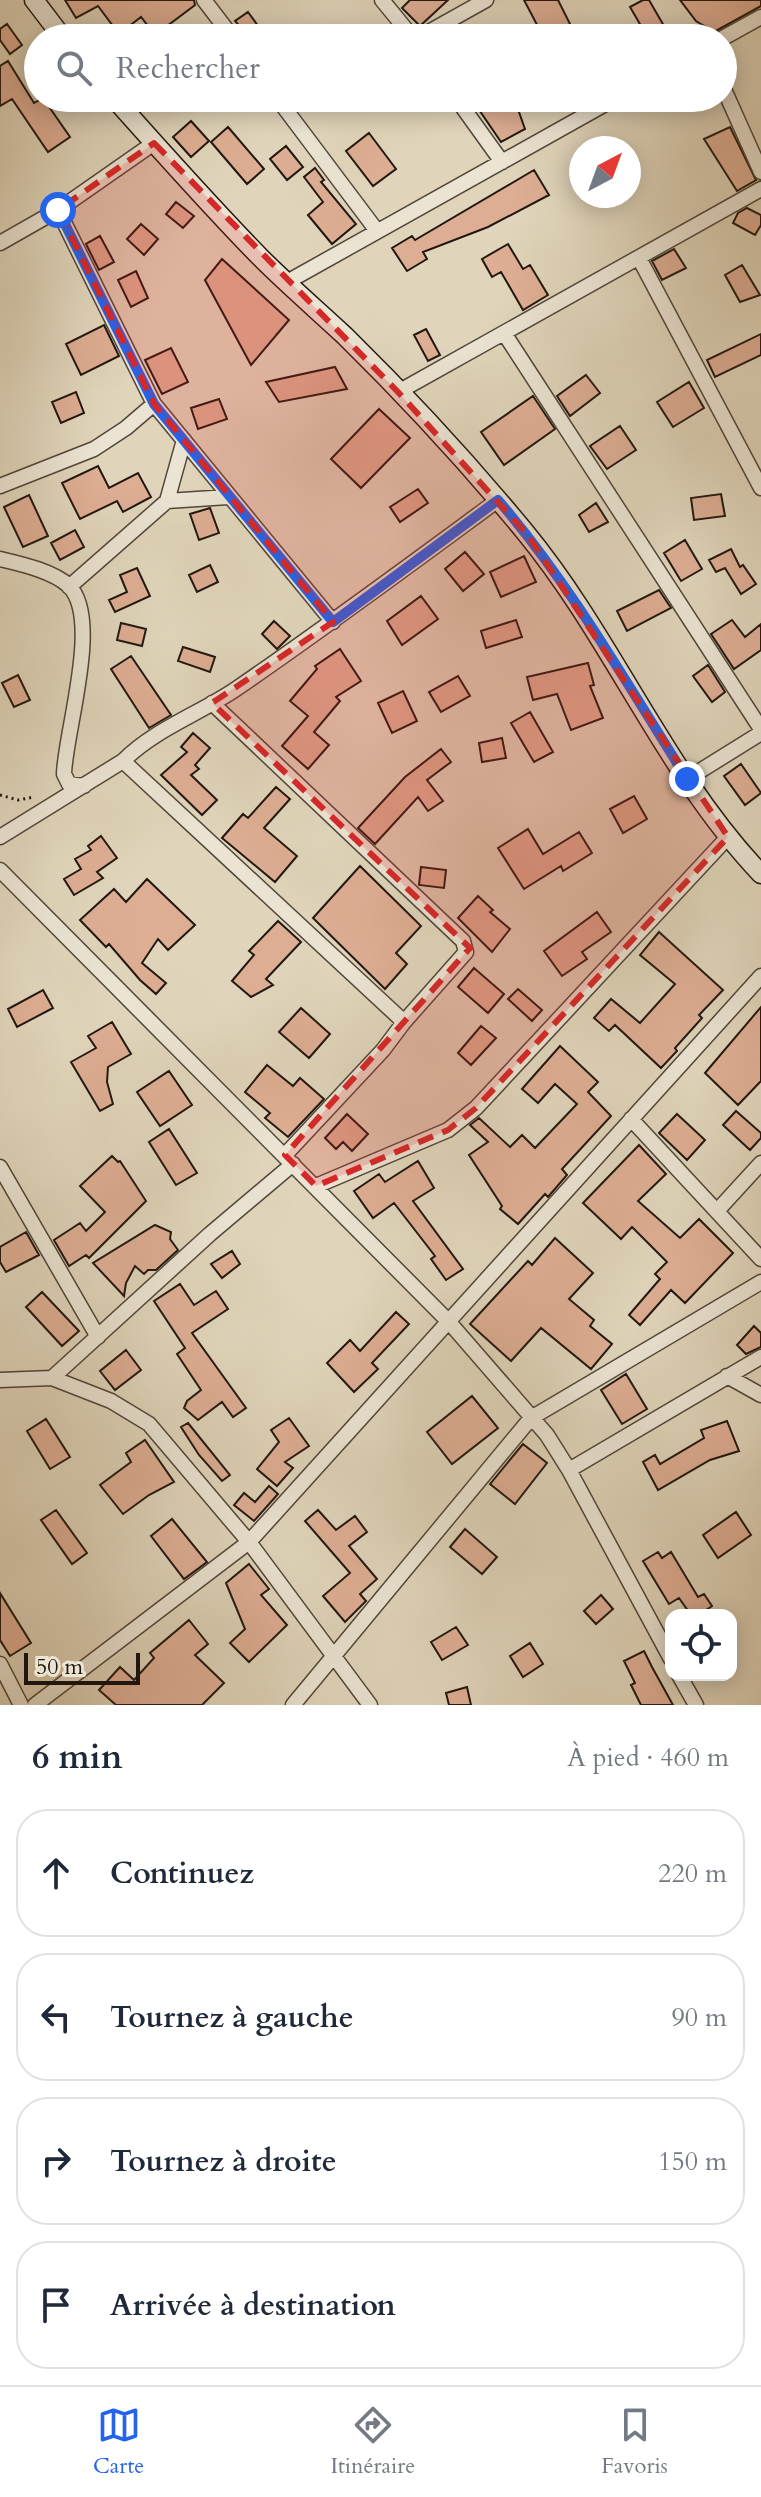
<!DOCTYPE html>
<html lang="fr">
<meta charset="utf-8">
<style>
:root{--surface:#fff;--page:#f2f2f3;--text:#1f2937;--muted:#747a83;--line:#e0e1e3;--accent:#2563eb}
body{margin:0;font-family:Cardo,serif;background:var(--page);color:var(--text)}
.controls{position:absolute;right:24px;bottom:24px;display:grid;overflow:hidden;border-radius:16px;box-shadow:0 4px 20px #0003}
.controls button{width:72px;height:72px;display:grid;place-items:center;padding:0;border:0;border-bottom:2px solid var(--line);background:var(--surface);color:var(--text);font:40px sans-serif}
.compass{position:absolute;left:569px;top:136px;width:72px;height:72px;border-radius:50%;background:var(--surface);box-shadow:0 4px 20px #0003;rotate:41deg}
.scale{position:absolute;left:24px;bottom:20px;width:116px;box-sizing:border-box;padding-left:8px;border:4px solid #21170f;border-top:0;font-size:22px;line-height:28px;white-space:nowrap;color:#21170f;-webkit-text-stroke:6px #ebe4d3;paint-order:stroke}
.stop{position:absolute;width:24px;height:24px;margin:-18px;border:6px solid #2563eb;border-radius:50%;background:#fff}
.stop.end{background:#2563eb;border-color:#fff;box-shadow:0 2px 8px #0008}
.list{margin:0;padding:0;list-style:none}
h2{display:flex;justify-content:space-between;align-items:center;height:104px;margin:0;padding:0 32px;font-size:34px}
h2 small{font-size:26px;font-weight:400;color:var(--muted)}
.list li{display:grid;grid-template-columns:52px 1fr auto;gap:24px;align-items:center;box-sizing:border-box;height:128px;margin:0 16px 16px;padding:0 16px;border:2px solid var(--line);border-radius:32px}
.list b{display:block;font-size:30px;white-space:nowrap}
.list em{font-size:26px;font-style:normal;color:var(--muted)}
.icon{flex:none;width:44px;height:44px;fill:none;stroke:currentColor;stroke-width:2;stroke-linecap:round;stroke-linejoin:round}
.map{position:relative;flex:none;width:761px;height:1705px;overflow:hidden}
.search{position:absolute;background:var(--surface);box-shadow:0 4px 20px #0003;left:24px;right:24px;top:24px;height:88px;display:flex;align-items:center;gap:20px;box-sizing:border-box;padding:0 28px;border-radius:44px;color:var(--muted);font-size:30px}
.sheet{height:680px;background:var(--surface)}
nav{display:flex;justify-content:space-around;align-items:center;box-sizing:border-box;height:112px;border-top:2px solid var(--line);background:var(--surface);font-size:22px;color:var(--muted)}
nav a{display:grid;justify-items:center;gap:4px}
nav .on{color:var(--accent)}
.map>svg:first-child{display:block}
.building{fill:#deae94;stroke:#21170f;stroke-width:2}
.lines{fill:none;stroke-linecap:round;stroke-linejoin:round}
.street-casing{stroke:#51463a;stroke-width:17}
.secondary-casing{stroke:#21170f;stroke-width:21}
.path{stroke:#21170f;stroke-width:3;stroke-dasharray:2 4;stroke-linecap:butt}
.street{stroke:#ebe4d3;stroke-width:14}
.secondary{stroke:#ebe4d3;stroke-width:18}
.route{stroke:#2563eb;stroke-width:10}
.marked{fill:#d62828;fill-opacity:0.2;stroke:#d62828;stroke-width:6;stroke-dasharray:16 10;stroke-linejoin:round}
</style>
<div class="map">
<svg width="761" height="1705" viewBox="0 0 761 1705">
<rect width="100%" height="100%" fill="#e0d5bb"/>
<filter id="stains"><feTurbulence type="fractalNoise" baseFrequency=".0025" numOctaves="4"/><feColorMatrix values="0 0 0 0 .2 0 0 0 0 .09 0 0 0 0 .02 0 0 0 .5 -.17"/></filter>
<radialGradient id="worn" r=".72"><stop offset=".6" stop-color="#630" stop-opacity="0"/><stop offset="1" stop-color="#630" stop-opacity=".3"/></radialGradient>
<path class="building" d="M65 0H194L195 5 155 35 141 17 119 34 98 6 76 18Z
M410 0H448L420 26 402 8Z
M524 0H558L573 30 557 38H544Z
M643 0H649L671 38H648L630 7Z
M680 0H761V6L714 32 696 21Z
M248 12 261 30 250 38 235 21Z
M7 24 22 45 10 54 0 40V29Z
M8 61 34 103 43 98 70 137 48 152 12 99 0 106V66Z
M471 98H514L525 129 501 142Z
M191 121 209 141 191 157 173 137Z
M228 127 264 169 247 184 211 142Z
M730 127 756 180 737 191 704 139Z
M369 133 396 169 373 186 346 151Z
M286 146 303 167 287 180 270 159Z
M315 168 324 180 321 182 356 224 332 244 308 215 323 202 304 177Z
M534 170 549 195 488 227 423 252 427 259 407 271 392 248 412 236 415 240Z
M176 202 194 216 183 228 166 214Z
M747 208 761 215V225L755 235 733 223 738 213Z
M141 224 158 239 144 255 127 239Z
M100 236 114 262 99 270 86 244Z
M508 244 523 269 530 265 548 295 523 310 501 272 492 277 482 259Z
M674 249 686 268 662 280 652 261Z
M222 259 289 320 251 365 205 280Z
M742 265 760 295 740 302 725 275Z
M136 271 148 298 131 307 118 280Z
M104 325 119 356 81 375 66 344Z
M426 329 440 355 428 361 414 335Z
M761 334V355L715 377 707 360Z
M171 348 188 382 162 394 145 360Z
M335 367 347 389 279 402 266 382Z
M586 375 600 393 570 416 557 396Z
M689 382 704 408 673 427 657 402Z
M76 392 84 413 61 423 52 402Z
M533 396 555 429 504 465 481 432Z
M219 399 227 419 198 429 191 408Z
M379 409 410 438 361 488 331 459Z
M620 426 636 450 607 469 590 446Z
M98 466 109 488 138 473 151 497 123 512 117 501 80 519 62 483Z
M418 489 428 503 400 522 390 507Z
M721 494 725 516 694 520 691 498Z
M29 495 48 536 23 547 4 507Z
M596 503 608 522 589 532 579 515Z
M210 508 219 533 199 540 190 514Z
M75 530 84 547 60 560 51 543Z
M685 540 702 569 681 581 664 553Z
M731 549 740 567 743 565 756 584 741 594 725 568 716 572 709 560Z
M465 552 484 574 463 591 445 569Z
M524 556 536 582 501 597 490 572Z
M210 565 218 582 197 592 189 575Z
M137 568 150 596 115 612 109 600 127 592 120 575Z
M659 590 671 608 627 631 617 611Z
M421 596 438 619 402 645 387 621Z
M516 620 522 637 486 648 481 631Z
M732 620 745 637 761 624V650L734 669 711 634Z
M274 621 290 636 277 649 262 634Z
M121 623 146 629 142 646 117 640Z
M183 647 215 657 210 672 178 661Z
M340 649 361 681 336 697 340 701 314 732 329 745 308 769 282 746 308 716 290 701 317 669 315 666Z
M131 656 171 715 149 728 111 669Z
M588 663 594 685 590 686 603 718 571 730 557 694 533 700 527 677Z
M708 665 725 692 712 702 693 676Z
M18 675 30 700 14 707 2 683Z
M458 676 470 696 441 712 429 692Z
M403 691 417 721 392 733 378 703Z
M530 712 553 752 534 762 511 723Z
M193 733 210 748 195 765 199 769 191 775 217 800 202 815 161 775 187 752 181 747Z
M502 738 506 758 482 762 479 743Z
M441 749 451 762 427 780 443 801 428 811 418 797 375 844 358 828 405 777Z
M741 764 761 793 745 805 724 776Z
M276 787 290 799 264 828 297 856 275 882 222 838 243 814 248 818Z
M634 796 647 819 623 833 610 809Z
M528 829 543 854 579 832 592 853 563 871 561 866 524 889 498 848Z
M101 836 117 858 97 872 103 878 74 895 64 879 81 869 75 859 91 850 88 846Z
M360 866 421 926 396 953 407 964 385 989 313 918Z
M421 867 446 870 444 888 419 885Z
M147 879 195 925 168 950 158 939 142 963 166 983 156 994 140 980 109 944 106 947 80 920 114 889 126 902Z
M478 896 493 910 490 912 510 929 492 952 458 918Z
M597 912 611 932 582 952 587 959 562 976 544 951Z
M278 921 301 942 266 979 273 985 251 997 232 981 254 955 249 951Z
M659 932 723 990 699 1015 702 1018 675 1048 677 1051 661 1068 615 1025 609 1031 594 1018 611 999 640 1023 675 984 640 955Z
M474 968 504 994 488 1013 458 987Z
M518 989 542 1010 532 1021 508 999Z
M43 990 53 1008 17 1027 8 1009Z
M761 1007V1081L738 1105 705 1073Z
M301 1008 330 1034 309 1058 279 1032Z
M112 1022 131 1054 108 1067 107 1082 113 1104 100 1111 71 1062 96 1048 88 1036Z
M481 1026 496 1038 471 1065 458 1053Z
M560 1046 598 1082 588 1092 611 1116 562 1169 567 1175 548 1197 545 1194 518 1224 500 1209 502 1206 469 1155 488 1142 470 1125 479 1118 510 1147 522 1135 535 1148 577 1104 555 1084 538 1103 522 1089Z
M267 1065 293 1086 300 1078 324 1099 288 1137 265 1118 270 1113 245 1092Z
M169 1071 192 1105 160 1126 137 1092Z
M736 1111 761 1133V1138L750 1150 723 1125Z
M347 1114 368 1134 352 1151 343 1142 336 1149 325 1138Z
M677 1114 705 1140 687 1160 659 1133Z
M169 1129 197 1173 176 1185 149 1142Z
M639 1145 666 1174 638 1201 680 1238 699 1219 733 1253 685 1303 671 1290 640 1325 629 1315 660 1279 655 1274 667 1262 632 1227 621 1239 583 1203Z
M112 1156 118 1162 120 1161 146 1201 89 1258 86 1255 69 1266 54 1240 80 1223 86 1231 105 1212 80 1186Z
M418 1161 434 1188 413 1201 463 1269 446 1280 431 1259 435 1256 394 1203 373 1218 354 1191 379 1174 385 1182Z
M155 1225 171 1232 170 1239 178 1250 156 1270H148L144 1274 135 1266 126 1283 124 1296 93 1263Z
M26 1232 39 1255 6 1272 0 1262V1247Z
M555 1238 593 1273 569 1299 594 1320 590 1326 612 1344 591 1369 541 1328 511 1361 470 1324 528 1261 532 1265Z
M232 1251 240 1264 222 1278 211 1264Z
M180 1284 194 1305 216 1291 228 1309 192 1333 246 1408 233 1417 222 1402 198 1420 184 1408 187 1401 201 1390 177 1354 185 1348 154 1301Z
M42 1292 79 1331 62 1346 26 1307Z
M396 1312 409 1324 372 1363 378 1369 354 1392 327 1363 350 1340 360 1351Z
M754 1326 761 1333V1347L746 1354 737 1345Z
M126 1350 141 1370 115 1390 100 1371Z
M626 1374 647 1409 622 1424 601 1390Z
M472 1396 498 1428 452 1464 427 1432Z
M289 1418 309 1446 285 1462 293 1468 277 1486 257 1469 279 1442 271 1430Z
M46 1419 70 1457 50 1469 27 1431Z
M727 1421 739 1451 710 1460 658 1490 643 1462 655 1455 660 1464 704 1438 701 1430Z
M188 1423 230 1475 222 1481 199 1455 181 1427Z
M145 1440 174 1482 149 1495 123 1514 100 1485 131 1462 126 1453Z
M523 1444 547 1463 515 1504 490 1484Z
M269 1486 278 1494 254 1521 234 1505 244 1493 255 1502Z
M56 1510 87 1553 72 1564 41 1520Z
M318 1510 336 1530 355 1516 367 1532 349 1546 377 1579 360 1594 366 1601 345 1622 323 1596 350 1573 305 1521Z
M736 1512 751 1535 718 1558 703 1535Z
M172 1519 207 1562 184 1579 151 1536Z
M465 1529 497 1557 482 1574 450 1547Z
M658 1552 662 1558 671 1552 698 1597 704 1594 712 1606 699 1615H691L679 1598 669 1604 643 1561Z
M249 1564 269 1589 261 1595 287 1625 249 1662 230 1643 245 1629 226 1583Z
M0 1593 31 1643 10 1656 0 1640Z
M601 1595 613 1609 596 1624 584 1611Z
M189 1620 208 1644 195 1655 224 1683 202 1705H116L99 1690 120 1667 134 1680 154 1658 150 1653Z
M456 1627 468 1645 442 1660 431 1642Z
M530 1643 543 1664 523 1677 510 1656Z
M644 1651 652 1667 673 1705H641L631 1685 635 1683 624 1661Z
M467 1687 471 1705H449L446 1693Z"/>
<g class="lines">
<defs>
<path id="street" d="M204 0 233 38
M382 0 413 38
M418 38 486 0
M723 38 761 17
M723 87 761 172
M277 98 377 231
M456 98 502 162
M58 210 154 404 333 622
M0 243 58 210 154 143
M639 258 761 488
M287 282 616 98
M504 333 761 729
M398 392 761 189
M0 486 94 449 126 428 154 404
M167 501 228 497
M0 559C21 564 53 571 69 586 102 619 65 732 64 774L69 784 84 786
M69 587 167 501 184 440
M212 703 463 941 466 952 404 1022 383 1050 285 1155
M123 761 404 1022
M687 779 761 733
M0 837 123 761C155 729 199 714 236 689 325 628 411 564 498 500
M0 870 449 1322 547 1435 569 1470 671 1659
M631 1119 761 1259
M0 1167 98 1337
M316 1186 448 1130 476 1108 728 837
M717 1211 761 1163
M727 1376 761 1395
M52 1378 210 1234 293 1164
M0 1380 52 1378 111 1401 149 1424 249 1542 370 1705
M569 1470 761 1357
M0 1664 21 1705
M679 1675 696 1705
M35 1705 249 1542 761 976
M293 1705 531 1418 761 1282"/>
<path id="secondary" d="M34 0 63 38
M114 98C162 152 210 206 261 258 288 285 317 310 345 336 408 398 469 464 525 532 613 639 665 773 761 874"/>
</defs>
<use href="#street" class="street-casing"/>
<use href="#secondary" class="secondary-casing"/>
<path class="path" d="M0 795 18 800 34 797"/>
<use href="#street" class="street"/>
<use href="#secondary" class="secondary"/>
</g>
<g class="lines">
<path class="route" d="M58 210 154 404 333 622 498 500C571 585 627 684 687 779"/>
</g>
<path class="marked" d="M154 143 398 392 527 534 728 837 476 1108 448 1130 316 1186 285 1155 470 948 212 703 333 622 154 404 58 210Z"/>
<rect width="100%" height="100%" filter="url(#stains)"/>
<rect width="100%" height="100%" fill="url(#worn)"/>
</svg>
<div class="controls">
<button><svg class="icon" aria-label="locate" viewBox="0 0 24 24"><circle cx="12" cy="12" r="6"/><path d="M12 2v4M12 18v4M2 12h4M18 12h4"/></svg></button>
</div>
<svg class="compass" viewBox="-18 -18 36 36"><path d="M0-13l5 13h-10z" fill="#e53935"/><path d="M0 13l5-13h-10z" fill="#747a83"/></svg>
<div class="scale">50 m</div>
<div class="stop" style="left:58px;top:210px"></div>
<div class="stop end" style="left:687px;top:779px"></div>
<div class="search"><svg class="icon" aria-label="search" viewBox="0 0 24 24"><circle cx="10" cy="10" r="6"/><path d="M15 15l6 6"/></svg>Rechercher</div>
</div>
<section class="sheet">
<h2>6 min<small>À pied · 460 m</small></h2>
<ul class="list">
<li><svg class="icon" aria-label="ahead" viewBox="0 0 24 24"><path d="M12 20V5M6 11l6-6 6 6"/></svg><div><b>Continuez</b></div><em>220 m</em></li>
<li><svg class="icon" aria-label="left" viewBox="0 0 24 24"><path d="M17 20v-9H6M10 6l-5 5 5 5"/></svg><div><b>Tournez à gauche</b></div><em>90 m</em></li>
<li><svg class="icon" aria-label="right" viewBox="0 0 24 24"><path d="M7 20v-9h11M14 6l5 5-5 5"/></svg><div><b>Tournez à droite</b></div><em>150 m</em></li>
<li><svg class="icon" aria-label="arrive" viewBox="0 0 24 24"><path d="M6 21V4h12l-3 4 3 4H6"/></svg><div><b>Arrivée à destination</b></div></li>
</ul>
</section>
<nav>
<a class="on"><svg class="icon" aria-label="map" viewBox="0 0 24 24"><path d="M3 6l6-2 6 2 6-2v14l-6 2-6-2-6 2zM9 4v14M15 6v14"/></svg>Carte</a>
<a><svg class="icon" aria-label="directions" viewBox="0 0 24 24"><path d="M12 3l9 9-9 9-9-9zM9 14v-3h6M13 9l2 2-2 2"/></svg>Itinéraire</a>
<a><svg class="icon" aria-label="saved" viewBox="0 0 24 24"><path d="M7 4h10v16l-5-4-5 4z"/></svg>Favoris</a>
</nav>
